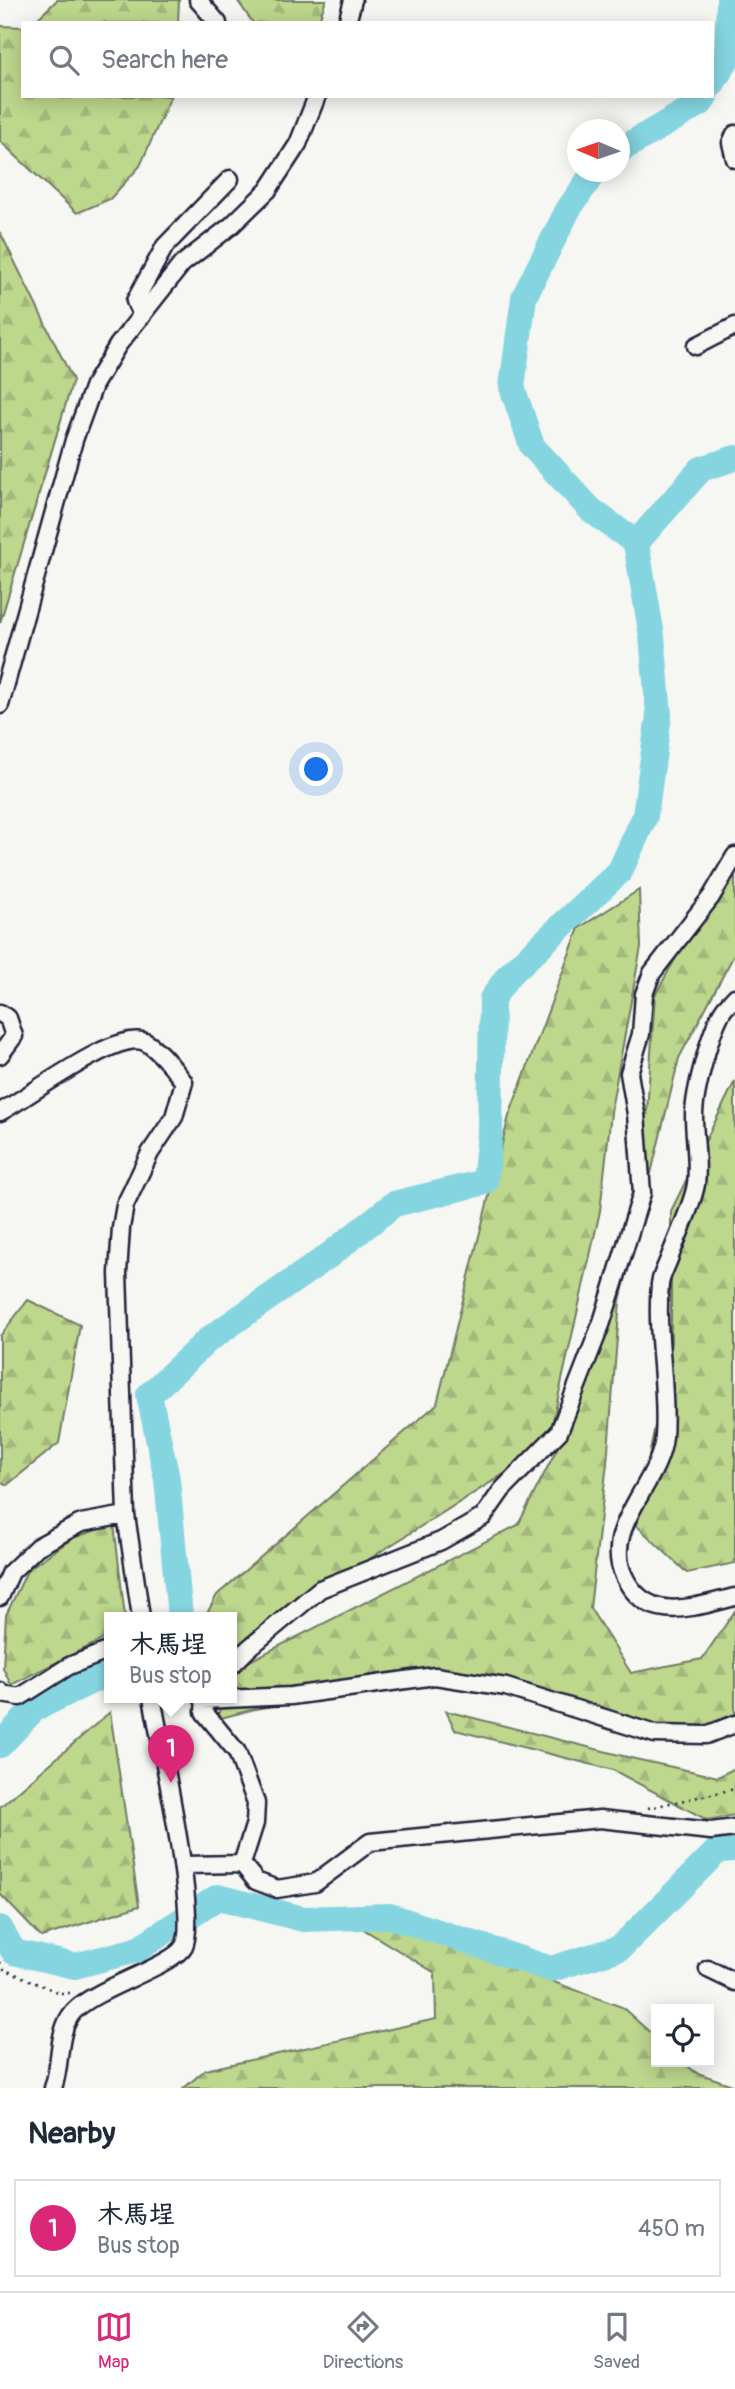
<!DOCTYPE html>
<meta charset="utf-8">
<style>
:root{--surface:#fff;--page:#f2f2f3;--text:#1f2937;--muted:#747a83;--line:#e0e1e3;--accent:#db2777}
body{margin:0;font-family:Pangolin,"LXGW WenKai TC",sans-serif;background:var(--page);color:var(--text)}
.controls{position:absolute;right:21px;bottom:21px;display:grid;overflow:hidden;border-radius:0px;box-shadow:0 4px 18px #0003}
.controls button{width:63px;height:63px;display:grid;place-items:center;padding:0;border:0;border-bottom:2px solid var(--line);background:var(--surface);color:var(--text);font:35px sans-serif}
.compass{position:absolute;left:567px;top:119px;width:63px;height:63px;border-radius:50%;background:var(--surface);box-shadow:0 4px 18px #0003;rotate:272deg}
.you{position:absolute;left:317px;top:770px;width:24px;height:24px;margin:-18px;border:5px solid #fff;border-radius:50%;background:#1a73e8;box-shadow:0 0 0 10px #1a73e833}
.badge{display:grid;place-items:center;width:46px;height:46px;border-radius:50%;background:var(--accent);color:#fff;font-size:23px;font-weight:700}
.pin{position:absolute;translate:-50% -58px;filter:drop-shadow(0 2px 4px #0008)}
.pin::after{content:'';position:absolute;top:37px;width:24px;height:21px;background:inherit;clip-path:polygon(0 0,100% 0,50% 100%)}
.popup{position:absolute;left:104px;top:1612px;width:133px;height:91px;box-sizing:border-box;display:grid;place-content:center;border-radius:0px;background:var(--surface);filter:drop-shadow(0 2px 5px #0005);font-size:23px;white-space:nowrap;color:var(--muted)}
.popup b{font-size:26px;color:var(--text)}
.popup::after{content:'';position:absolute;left:50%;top:100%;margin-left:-14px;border:14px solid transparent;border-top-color:var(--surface)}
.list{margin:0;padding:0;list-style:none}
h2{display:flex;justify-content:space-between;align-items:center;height:91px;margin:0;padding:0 28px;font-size:30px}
h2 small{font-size:23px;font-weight:400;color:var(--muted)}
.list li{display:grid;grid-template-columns:46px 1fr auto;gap:21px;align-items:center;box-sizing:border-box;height:98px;margin:0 14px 14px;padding:0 14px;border:2px solid var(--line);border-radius:0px}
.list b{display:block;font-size:26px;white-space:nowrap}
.list p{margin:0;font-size:23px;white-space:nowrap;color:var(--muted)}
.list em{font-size:23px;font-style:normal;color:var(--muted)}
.icon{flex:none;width:38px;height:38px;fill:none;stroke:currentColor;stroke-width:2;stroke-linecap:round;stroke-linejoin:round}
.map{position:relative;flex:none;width:735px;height:2088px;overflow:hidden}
.search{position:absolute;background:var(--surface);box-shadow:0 4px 18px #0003;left:21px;right:21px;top:21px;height:77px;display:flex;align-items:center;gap:18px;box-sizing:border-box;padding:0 24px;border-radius:0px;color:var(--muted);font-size:26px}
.sheet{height:203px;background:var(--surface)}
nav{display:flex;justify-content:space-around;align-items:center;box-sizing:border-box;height:98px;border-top:2px solid var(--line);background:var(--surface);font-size:19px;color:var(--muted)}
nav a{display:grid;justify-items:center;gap:4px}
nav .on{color:var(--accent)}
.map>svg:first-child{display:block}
.forest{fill:url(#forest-firs);stroke:#707c64;stroke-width:2}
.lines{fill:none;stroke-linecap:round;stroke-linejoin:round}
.river{stroke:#85d5e1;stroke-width:26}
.minor-casing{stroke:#22223b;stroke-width:21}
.path{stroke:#22223b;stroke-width:2.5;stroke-dasharray:2 5;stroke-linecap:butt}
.minor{stroke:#f6f6f2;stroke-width:16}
</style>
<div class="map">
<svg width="735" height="2088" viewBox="0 0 735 2088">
<defs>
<pattern id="forest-firs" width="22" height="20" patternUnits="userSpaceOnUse" patternTransform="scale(1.75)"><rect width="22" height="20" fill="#bdd78d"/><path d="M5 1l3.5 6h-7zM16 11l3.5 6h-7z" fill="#a2b87b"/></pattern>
</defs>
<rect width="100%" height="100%" fill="#f6f6f2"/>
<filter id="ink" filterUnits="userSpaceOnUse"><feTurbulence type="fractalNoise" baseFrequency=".0143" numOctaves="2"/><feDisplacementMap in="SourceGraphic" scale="14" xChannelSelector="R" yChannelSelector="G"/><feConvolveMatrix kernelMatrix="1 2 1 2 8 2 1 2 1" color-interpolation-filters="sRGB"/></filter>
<g filter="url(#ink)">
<path class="forest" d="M57 0H179L178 23H33Z
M237 0H326L318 23H253Z
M0 26 23 27V96H171L140 166 110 199 77 213 0 141Z
M0 232 73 380 0 623Z
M735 852V953L679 1058 620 1301 607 1463 590 1608 631 1673 702 1659 735 1611V1718L677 1738 536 1693 414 1677 374 1688 255 1709 217 1719 224 1697H232V1680L242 1665 518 1525 567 1429 609 1318 647 1111 655 995Z
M639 890 641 947 612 1104 600 1211 547 1447 377 1554 232 1654V1617H205L217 1595 437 1404 509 1116 579 928Z
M735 1081V1563L687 1573 636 1525 671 1342V1211Z
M28 1300 80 1325 59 1443 7 1485 0 1481V1336Z
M114 1524 125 1617H110V1636L11 1685 3 1668 6 1615 28 1569 73 1538Z
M446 1711 635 1759 718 1777 735 1768V1815L707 1820 613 1770 455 1730Z
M110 1712 139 1906 41 1937 0 1894V1807Z
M372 1915 622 2007 656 2038V2062H683L695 2072 735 2086V2088H184L205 2070 436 2019 435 1973 360 1927Z"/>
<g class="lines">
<path class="river" d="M712 84 727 59 729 0
M620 150 701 103 705 96
M636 543 701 469 735 458
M180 1617 167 1479 149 1395 208 1340 327 1257 394 1204 485 1182 490 1133 492 999 508 976 620 871 645 816 659 715 652 636 636 543 591 510 532 446 512 387 524 297 568 210 594 172
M0 1745 34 1709 110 1672
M0 1928 14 1952 75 1966 136 1950 218 1897 303 1919 390 1916 551 1969 620 1948 718 1850 735 1849"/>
<defs>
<path id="minor" d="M198 0 218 23
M347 23 353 0
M735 134 731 143 735 159
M142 316 135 301 165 246 230 179
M696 346 735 326
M0 705 74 440 94 385 118 345 182 264 232 225 268 190 298 144 317 96
M735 997C732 1001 727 1005 724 1009 711 1027 694 1093 694 1116 694 1138 699 1162 696 1184 693 1204 676 1240 669 1259 666 1267 661 1276 660 1284 655 1335 668 1386 664 1437 660 1484 601 1527 624 1576 647 1625 693 1607 735 1597
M0 1013 8 1018 14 1036 0 1055
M0 1112C28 1098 120 1026 147 1043 161 1052 174 1069 184 1082L174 1117 150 1153 125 1205 121 1228 118 1273 126 1515 141 1617
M0 1597 11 1572 37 1547 81 1523 126 1515
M232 1665 249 1648 320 1589 441 1541 483 1517 502 1490 559 1432 602 1322 642 1193 636 1114 629 1073 641 1034 644 994 652 973 711 897 735 856
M0 1691 1 1694 20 1697 69 1666 110 1650
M203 1700 291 1696 435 1676 506 1687 655 1734 706 1735 735 1724
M242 1864 256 1881 277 1889 315 1883 370 1842 600 1819 711 1831 735 1828
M182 1865 242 1864 255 1823 256 1803 237 1752 204 1712 205 1697
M708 1969 735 1982
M53 2088C62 2064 56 2031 74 2011 96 1988 173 1966 184 1946 199 1918 159 1738 152 1697"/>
</defs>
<use href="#minor" class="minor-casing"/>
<path class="path" d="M648 1808 735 1789
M0 1962 4 1969 59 1993H70"/>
<use href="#minor" class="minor"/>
</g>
</g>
</svg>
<div class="controls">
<button><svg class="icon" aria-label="locate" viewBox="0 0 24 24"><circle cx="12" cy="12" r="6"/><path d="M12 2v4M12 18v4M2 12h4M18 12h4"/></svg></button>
</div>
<svg class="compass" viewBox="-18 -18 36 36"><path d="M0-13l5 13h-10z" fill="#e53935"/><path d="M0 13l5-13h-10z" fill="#747a83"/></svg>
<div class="you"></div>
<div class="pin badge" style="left:171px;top:1783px">1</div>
<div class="popup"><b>木馬埕</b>Bus stop</div>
<div class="search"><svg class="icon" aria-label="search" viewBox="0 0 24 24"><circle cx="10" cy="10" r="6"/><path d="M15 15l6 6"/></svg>Search here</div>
</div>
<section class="sheet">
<h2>Nearby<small></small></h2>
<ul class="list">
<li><span class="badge">1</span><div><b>木馬埕</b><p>Bus stop</p></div><em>450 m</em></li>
</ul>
</section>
<nav>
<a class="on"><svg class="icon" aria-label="map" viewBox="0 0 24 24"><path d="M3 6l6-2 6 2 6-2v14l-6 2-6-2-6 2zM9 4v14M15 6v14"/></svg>Map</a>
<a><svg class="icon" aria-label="directions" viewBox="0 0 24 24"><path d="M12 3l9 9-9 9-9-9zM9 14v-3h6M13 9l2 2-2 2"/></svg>Directions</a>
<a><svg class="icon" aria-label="saved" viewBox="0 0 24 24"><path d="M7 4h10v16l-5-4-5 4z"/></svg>Saved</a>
</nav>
